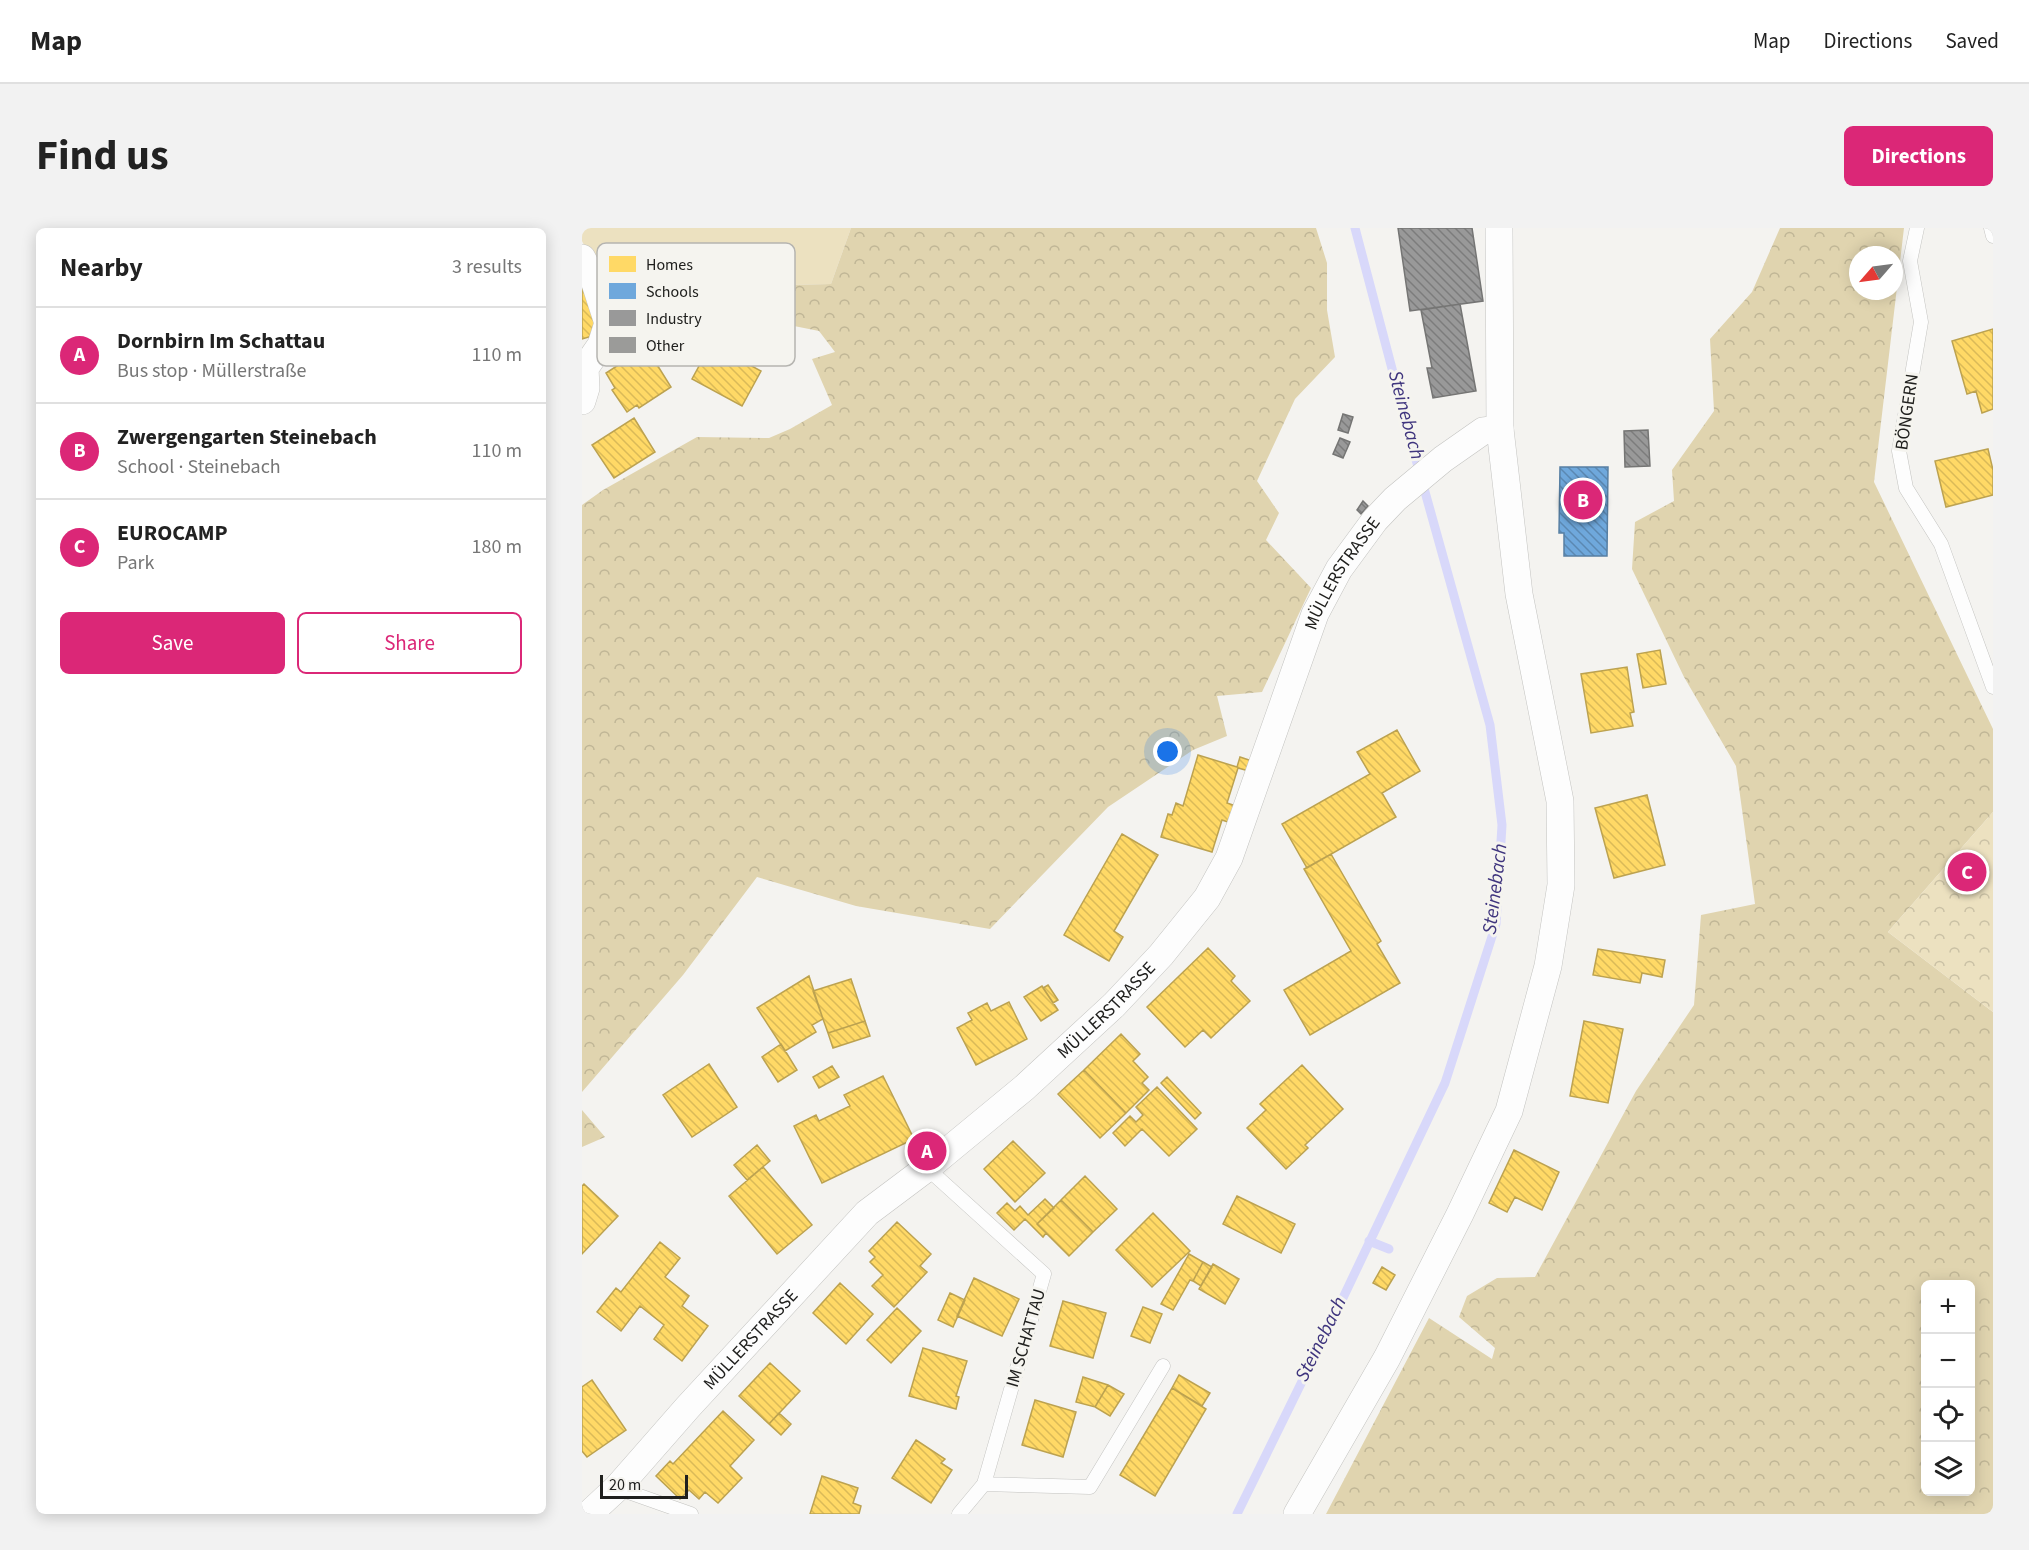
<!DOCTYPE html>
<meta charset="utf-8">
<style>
:root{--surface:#fff;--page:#f2f2f2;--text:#222;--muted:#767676;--line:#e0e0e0;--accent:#db2777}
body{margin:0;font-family:"Source Sans 3",sans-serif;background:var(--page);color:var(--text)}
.controls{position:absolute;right:18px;bottom:18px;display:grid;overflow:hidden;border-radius:9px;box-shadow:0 3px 15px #0003}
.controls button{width:54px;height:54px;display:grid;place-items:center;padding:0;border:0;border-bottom:2px solid var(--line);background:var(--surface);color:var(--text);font:30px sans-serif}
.compass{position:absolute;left:1267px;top:18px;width:54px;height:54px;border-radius:50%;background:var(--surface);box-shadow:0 3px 15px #0003;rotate:242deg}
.scale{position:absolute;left:18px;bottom:15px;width:88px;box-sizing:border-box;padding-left:6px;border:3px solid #20201e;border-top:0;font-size:16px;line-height:21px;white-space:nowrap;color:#20201e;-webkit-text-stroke:4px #f5f4ef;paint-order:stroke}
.you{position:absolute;left:586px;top:524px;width:21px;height:21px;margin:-15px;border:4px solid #fff;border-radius:50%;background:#1a73e8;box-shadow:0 0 0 9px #1a73e833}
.badge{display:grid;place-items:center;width:39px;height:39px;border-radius:50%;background:var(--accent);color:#fff;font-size:20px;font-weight:700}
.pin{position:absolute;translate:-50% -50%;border:3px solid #fff;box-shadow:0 2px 6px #0006}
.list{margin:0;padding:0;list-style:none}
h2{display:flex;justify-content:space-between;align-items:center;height:78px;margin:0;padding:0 24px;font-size:26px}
h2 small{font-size:20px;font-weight:400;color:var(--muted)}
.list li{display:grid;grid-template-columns:39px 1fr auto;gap:18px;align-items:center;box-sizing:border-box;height:96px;padding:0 24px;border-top:2px solid var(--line)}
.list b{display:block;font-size:22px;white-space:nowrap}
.list p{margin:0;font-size:20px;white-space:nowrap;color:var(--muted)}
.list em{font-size:20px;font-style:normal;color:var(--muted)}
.actions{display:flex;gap:12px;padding:18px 24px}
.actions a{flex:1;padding:14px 0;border:2px solid var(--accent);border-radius:9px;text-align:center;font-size:21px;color:var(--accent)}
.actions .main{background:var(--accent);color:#fff}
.icon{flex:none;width:33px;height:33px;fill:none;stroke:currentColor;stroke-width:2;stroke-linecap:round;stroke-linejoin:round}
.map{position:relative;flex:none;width:1411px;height:1286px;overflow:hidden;border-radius:9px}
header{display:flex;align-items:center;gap:36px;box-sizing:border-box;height:84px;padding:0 30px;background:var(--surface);border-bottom:2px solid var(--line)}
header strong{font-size:28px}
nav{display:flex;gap:33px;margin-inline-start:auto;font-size:21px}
.intro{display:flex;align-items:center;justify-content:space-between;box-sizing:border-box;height:144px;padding:0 36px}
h1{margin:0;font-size:42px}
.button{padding:15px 27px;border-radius:9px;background:var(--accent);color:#fff;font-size:21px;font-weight:700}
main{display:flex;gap:36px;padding:0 36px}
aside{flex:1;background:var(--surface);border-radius:9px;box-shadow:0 3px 15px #0003}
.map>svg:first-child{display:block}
.grass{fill:#ece1c0}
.forest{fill:url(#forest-crowns);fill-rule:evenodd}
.park{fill:url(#park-crowns)}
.homes{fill:url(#homes-back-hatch);stroke:#bca250;stroke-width:1.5}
.schools{fill:url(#schools-back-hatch);stroke:#577fa3;stroke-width:1.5}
.industry{fill:url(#industry-back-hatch);stroke:#757574;stroke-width:1.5}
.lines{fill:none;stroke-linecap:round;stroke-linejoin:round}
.stream{stroke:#d8d8fa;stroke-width:9}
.service-casing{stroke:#c3c3c0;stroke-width:15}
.minor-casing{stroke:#c3c3c0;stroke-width:28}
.service{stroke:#fdfdfd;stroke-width:14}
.minor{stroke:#fdfdfd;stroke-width:27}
.labels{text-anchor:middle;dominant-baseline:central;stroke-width:6;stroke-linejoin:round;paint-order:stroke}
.street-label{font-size:18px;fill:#20201e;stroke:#f5f4ef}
.water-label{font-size:20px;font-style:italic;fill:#3f357e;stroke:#f5f4ef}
.key{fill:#f5f4ef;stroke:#b5b4b0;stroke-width:1.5}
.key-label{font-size:16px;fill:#20201e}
</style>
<header>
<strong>Map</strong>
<nav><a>Map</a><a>Directions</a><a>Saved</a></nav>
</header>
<div class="intro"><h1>Find us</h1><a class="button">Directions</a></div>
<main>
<aside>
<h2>Nearby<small>3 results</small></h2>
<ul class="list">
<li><span class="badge">A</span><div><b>Dornbirn Im Schattau</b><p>Bus stop · Müllerstraße</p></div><em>110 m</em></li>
<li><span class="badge">B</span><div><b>Zwergengarten Steinebach</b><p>School · Steinebach</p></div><em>110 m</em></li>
<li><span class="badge">C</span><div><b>EUROCAMP</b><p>Park</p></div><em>180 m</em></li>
</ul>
<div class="actions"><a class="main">Save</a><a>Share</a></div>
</aside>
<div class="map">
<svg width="1411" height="1286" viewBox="0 0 1411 1286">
<defs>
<pattern id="forest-crowns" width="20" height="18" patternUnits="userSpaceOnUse" patternTransform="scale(1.5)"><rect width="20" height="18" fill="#e0d4af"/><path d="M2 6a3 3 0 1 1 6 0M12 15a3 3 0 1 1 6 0" fill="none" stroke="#c0b696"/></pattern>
<pattern id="park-crowns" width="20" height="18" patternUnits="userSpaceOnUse" patternTransform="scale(1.5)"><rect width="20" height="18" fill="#ece1c0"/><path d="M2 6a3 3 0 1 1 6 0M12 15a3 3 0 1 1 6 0" fill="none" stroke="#cac1a5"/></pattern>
<pattern id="homes-back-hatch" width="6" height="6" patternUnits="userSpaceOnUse" patternTransform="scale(1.5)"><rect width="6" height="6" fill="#ffd966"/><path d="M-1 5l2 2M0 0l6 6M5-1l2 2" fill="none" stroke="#daba58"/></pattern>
<pattern id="schools-back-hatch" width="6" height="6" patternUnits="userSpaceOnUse" patternTransform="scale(1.5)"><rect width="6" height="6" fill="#6fa8dc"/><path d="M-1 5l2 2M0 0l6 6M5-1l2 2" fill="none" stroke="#5b88b2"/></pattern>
<pattern id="industry-back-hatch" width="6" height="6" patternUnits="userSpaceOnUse" patternTransform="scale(1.5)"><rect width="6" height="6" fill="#999"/><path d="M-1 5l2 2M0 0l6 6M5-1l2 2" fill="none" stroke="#7c7c7c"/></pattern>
</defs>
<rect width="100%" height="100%" fill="#f4f3f0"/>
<path class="grass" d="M0 0H269L249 56 208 57 184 90 64 107 33 80 0 13Z"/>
<path class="forest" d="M269 0H734L745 35V82L753 129 713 171 675 253 697 285 684 312 729 360 680 464 635 468 645 508 611 522 526 579 408 701 274 678 175 649 101 747 0 864V277L21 262 115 209 187 210 208 201 250 177 230 131 253 124 237 103 212 98 198 108 184 90 208 57 249 56Z
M1198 0H1322L1292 254 1411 501V584L1306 704 1411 784V1286H744L847 1090 910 1131 913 1120 877 1089 885 1068 915 1050 953 1049 1054 863 1112 777 1119 687 1173 676 1154 538 1102 449 1050 341 1053 294 1092 273 1090 242 1132 183 1128 111 1170 64ZM1276 27H1312V63H1276ZM1344 1056H1388V1264H1344Z
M0 882 23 909 0 919Z"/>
<path class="park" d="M1411 584V784L1306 704Z"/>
<path class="homes" d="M0 51 17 106 0 111Z
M1411 101V181L1400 185 1394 163 1385 166 1370 113Z
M129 116 179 143 160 178 110 151Z
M64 119 89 159 57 180 55 177 45 184 30 162 33 160 24 145Z
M52 190 73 224 32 250 10 217Z
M1406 221 1411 242V267L1364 279 1353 233Z
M1078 422 1084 456 1061 460 1055 426Z
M1045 439 1052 484 1048 485 1051 498 1009 505 999 446Z
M815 502 838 543 800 565 814 589 725 640 700 596 788 546 775 524Z
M616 527 655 539 658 529 670 533 667 543 656 540 645 575 654 578 649 595 640 592 630 624 579 609 586 586 590 587 594 575 601 578Z
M1065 567 1083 637 1032 650 1013 580Z
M540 606 576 627 532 703 541 709 527 733 482 707Z
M749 626 799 713 795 716 818 755 728 807 702 762 769 723 722 641Z
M626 720 653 748 649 753 668 773 629 810 621 802 603 819 565 779Z
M1016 721 1083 732 1080 749 1060 745 1058 755 1011 747Z
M227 748 241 791 230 797 234 804 203 823 175 780Z
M269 751 283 793 246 805 231 763Z
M466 757 476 772 471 775 461 760Z
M460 758 476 782 459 793 442 769Z
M427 774 445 811 394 837 375 800 390 792 386 785 405 775 409 783Z
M283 793 288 808 251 820 246 805Z
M1002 793 1041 801 1026 875 988 868Z
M539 806 558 826 551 833 566 849 560 855 567 862 544 885 502 842Z
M199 816 215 842 196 854 180 829Z
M127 836 155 879 110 909 81 867Z
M720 837 761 881 723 917 726 920 704 941 665 900 684 882 678 876Z
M250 838 257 849 237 860 231 849Z
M502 842 544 885 518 910 476 866Z
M301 848 332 911 240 955 212 898 234 887 237 893 268 878 262 867Z
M585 849 619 885 613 891 579 855Z
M575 859 615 901 587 928 560 901 543 918 531 905 548 888 554 894 561 887 554 879Z
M431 913 463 945 433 974 402 941Z
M175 917 188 933 165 952 152 937Z
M932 922 977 944 960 982 933 969 925 984 907 975Z
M181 939 230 997 195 1026 147 968Z
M503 948 535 981 511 1004 479 972Z
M2 956 36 988 0 1026V958Z
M655 968 713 996 699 1025 641 996Z
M463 971 472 980 455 996 464 1005 461 1009 443 991 432 1002 415 985 425 975 433 983 438 978 446 987Z
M479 972 511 1004 487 1028 455 996Z
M571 985 608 1023 570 1059 534 1022Z
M315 994 349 1026 338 1038 345 1044 312 1079 290 1058 301 1047 288 1034 293 1029 287 1023Z
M78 1014 98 1030 83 1049 107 1068 100 1078 126 1098 100 1133 72 1111 82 1097 58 1078 39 1103 15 1084 34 1060 39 1064Z
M607 1026 621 1034 611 1053 608 1052 591 1082 579 1076Z
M621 1034 630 1039 619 1058 611 1053Z
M631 1036 657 1051 643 1076 617 1061Z
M800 1039 813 1047 804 1062 791 1055Z
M392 1050 437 1071 420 1108 375 1088Z
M258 1055 291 1086 264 1116 231 1085Z
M368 1065 383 1072 371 1099 356 1092Z
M481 1073 524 1085 511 1130 468 1118Z
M561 1079 580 1086 568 1115 549 1108Z
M315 1080 339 1103 309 1135 285 1112Z
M341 1120 385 1133 374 1168 377 1169 374 1181 327 1168Z
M188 1135 218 1163 187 1196 157 1168Z
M597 1147 628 1165 620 1178 590 1160Z
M501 1149 526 1157 513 1179 494 1174Z
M10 1152 44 1202 5 1229 0 1223V1159Z
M526 1157 542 1166 528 1188 513 1179Z
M590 1160 624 1181 573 1268 538 1247Z
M453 1172 494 1184 481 1229 440 1217Z
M141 1183 172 1212 148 1238 160 1250 136 1275 123 1264 117 1271 107 1262 98 1271 74 1248 88 1233 91 1236Z
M197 1185 209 1196 199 1207 187 1196Z
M334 1212 363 1231 359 1235 370 1242 349 1275 310 1250Z
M240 1248 276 1260 271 1275 279 1278 277 1286H228Z"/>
<path class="schools" d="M978 239H1026L1025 328H982V305H977Z"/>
<path class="industry" d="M816 0H890L901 73 828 83Z
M878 76 894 163 851 170 845 140H850L839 82Z
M761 186 771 189 766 205 756 202Z
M1066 202 1068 238 1043 239 1042 203Z
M758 210 768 214 761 230 751 226Z
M781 273 786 278 779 286 775 282Z"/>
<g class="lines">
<path class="stream" d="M787 1013 807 1021
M655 1286 760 1072 863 855 914 696 920 597 908 497 833 228 773 0"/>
<defs>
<path id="service" d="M1335 0 1328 33 1339 94 1317 223 1324 260 1359 316 1411 459
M1409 0 1411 8
M345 940 462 1046 402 1256 377 1286
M402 1256 508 1259 581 1138
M35 1260 109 1286"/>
<g id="minor">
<path d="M0 30 13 55 26 95 19 117 3 140 4 160 0 173"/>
<path id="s1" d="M7 1286 35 1260 106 1179 285 985 345 940 442 860 532 777 579 727 625 670 647 630 733 386 757 341 793 292 813 271 861 231 901 203 918 201"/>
<path d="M715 1286 805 1130 878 986 927 883 966 738 979 657 978 573 937 366 918 201 917 0"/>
</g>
</defs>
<use href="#service" class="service-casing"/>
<use href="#minor" class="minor-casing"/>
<use href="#service" class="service"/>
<use href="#minor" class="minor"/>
</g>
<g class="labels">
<g class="street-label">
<text transform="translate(1325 184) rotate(-82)">BÖNGERN</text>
<text stroke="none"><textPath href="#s1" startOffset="1228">MÜLLERSTRASSE</textPath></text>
<text stroke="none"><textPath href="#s1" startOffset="724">MÜLLERSTRASSE</textPath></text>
<text transform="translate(444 1110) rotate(-74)">IM SCHATTAU</text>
<text stroke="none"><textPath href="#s1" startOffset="238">MÜLLERSTRASSE</textPath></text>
</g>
<g class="water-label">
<text transform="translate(824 187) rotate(75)">Steinebach</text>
<text transform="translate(913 661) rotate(-83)">Steinebach</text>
<text transform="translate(739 1111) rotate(-64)">Steinebach</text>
</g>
</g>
<rect x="15" y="15" width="198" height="123" rx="9" class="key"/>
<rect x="27" y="28" width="27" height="16" fill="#ffd966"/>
<rect x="27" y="55" width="27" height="16" fill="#6fa8dc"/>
<rect x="27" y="82" width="27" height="16" fill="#999"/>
<rect x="27" y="109" width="27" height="16" fill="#9b9b99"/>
<g class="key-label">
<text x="64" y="42">Homes</text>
<text x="64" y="69">Schools</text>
<text x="64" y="96">Industry</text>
<text x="64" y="123">Other</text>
</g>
</svg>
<div class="controls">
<button>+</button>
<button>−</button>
<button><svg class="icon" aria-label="locate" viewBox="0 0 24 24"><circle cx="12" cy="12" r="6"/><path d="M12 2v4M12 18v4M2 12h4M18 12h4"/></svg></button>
<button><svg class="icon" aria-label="layers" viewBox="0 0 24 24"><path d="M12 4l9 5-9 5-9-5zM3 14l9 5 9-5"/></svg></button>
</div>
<svg class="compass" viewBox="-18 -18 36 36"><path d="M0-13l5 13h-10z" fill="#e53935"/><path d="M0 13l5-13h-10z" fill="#767676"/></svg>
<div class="scale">20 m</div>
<div class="you"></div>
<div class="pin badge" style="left:345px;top:923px">A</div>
<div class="pin badge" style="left:1001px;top:272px">B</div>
<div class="pin badge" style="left:1385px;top:644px">C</div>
</div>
</main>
